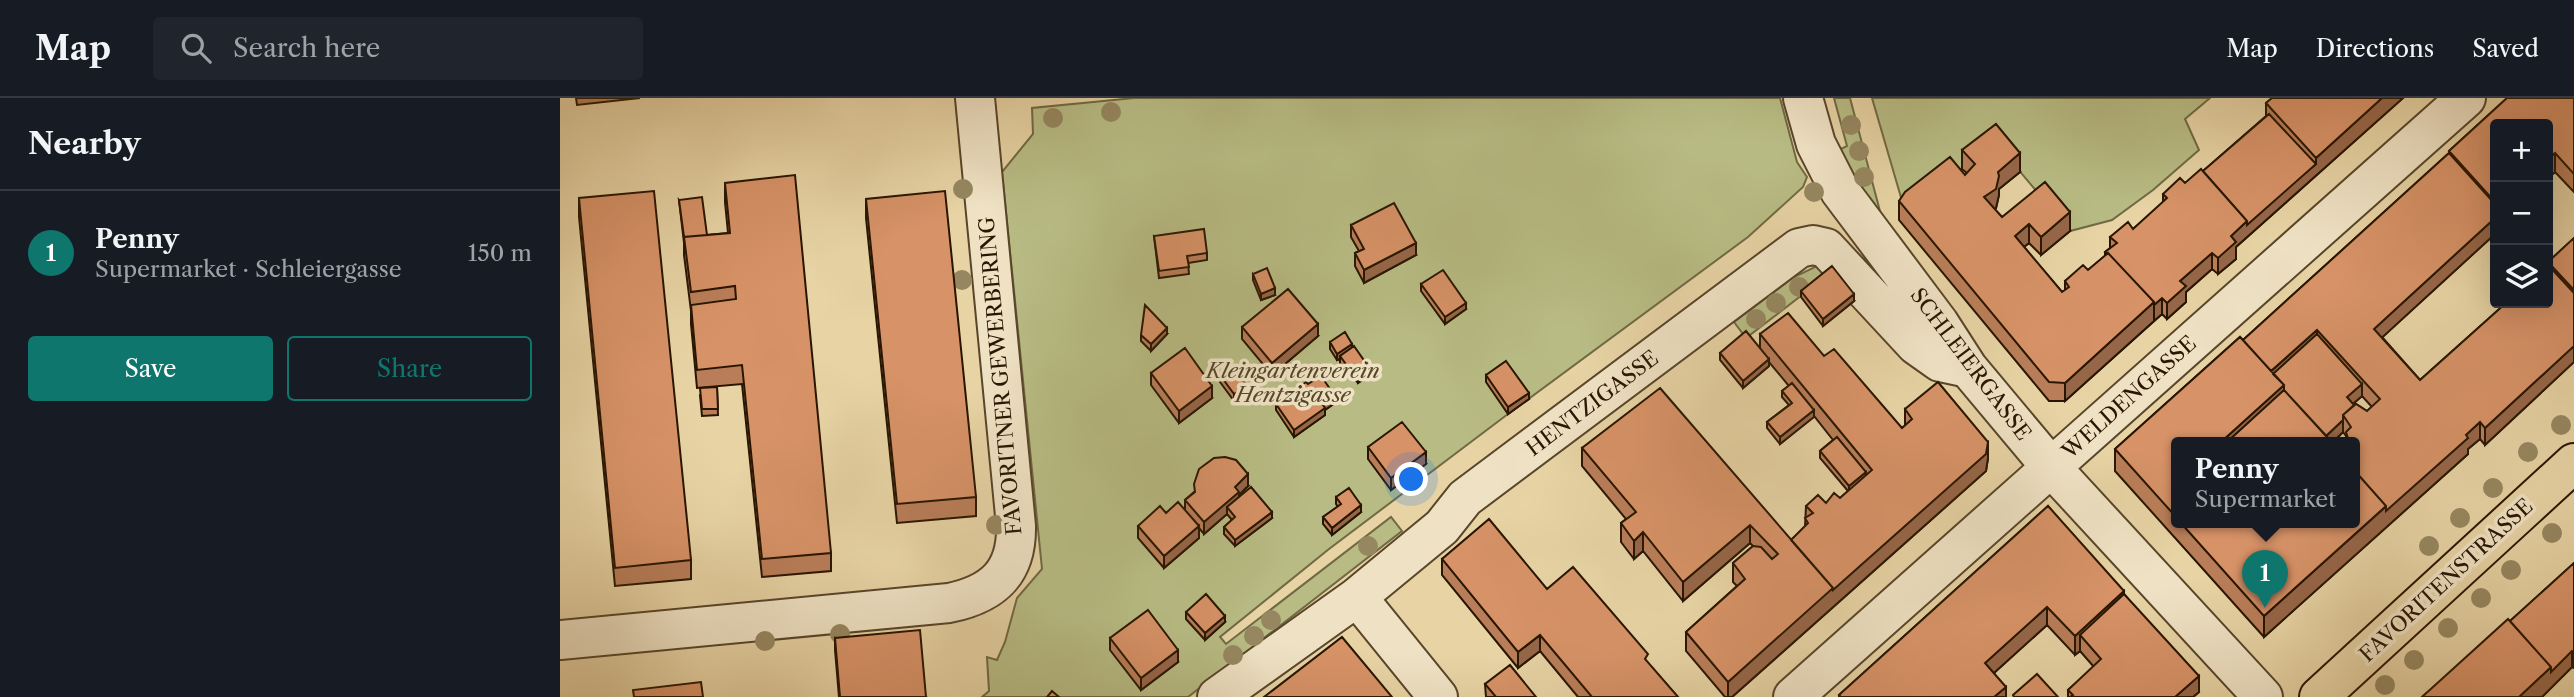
<!DOCTYPE html>
<meta charset="utf-8">
<style>
:root{--surface:#171b24;--page:#20242c;--text:#f1f3f6;--muted:#9ea1a6;--line:#363941;--accent:#0f766e}
body{margin:0;font-family:"Libre Caslon Text",serif;background:var(--page);color:var(--text)}
.controls{position:absolute;right:21px;top:21px;display:grid;overflow:hidden;border-radius:7px;box-shadow:0 7px 28px #0002}
.controls button{width:63px;height:63px;display:grid;place-items:center;padding:0;border:0;border-bottom:2px solid var(--line);background:var(--surface);color:var(--text);font:35px sans-serif}
.you{position:absolute;left:852px;top:382px;width:24px;height:24px;margin:-18px;border:5px solid #fff;border-radius:50%;background:#1a73e8;box-shadow:0 0 0 10px #1a73e833}
.badge{display:grid;place-items:center;width:46px;height:46px;border-radius:50%;background:var(--accent);color:#fff;font-size:23px;font-weight:700}
.pin{position:absolute;translate:-50% -58px;filter:drop-shadow(0 2px 4px #0008)}
.pin::after{content:'';position:absolute;top:37px;width:24px;height:21px;background:inherit;clip-path:polygon(0 0,100% 0,50% 100%)}
.popup{position:absolute;left:1611px;top:339px;width:189px;height:91px;box-sizing:border-box;display:grid;place-content:center;border-radius:7px;background:var(--surface);filter:drop-shadow(0 2px 5px #0005);font-size:23px;white-space:nowrap;color:var(--muted)}
.popup b{font-size:26px;color:var(--text)}
.popup::after{content:'';position:absolute;left:50%;top:100%;margin-left:-14px;border:14px solid transparent;border-top-color:var(--surface)}
.list{margin:0;padding:0;list-style:none}
h2{display:flex;justify-content:space-between;align-items:center;height:91px;margin:0;padding:0 28px;font-size:30px}
h2 small{font-size:23px;font-weight:400;color:var(--muted)}
.list li{display:grid;grid-template-columns:46px 1fr auto;gap:21px;align-items:center;box-sizing:border-box;height:126px;padding:0 28px;border-top:2px solid var(--line)}
.list b{display:block;font-size:26px;white-space:nowrap}
.list p{margin:0;font-size:23px;white-space:nowrap;color:var(--muted)}
.list em{font-size:23px;font-style:normal;color:var(--muted)}
.actions{display:flex;gap:14px;padding:21px 28px}
.actions a{flex:1;padding:16px 0;border:2px solid var(--accent);border-radius:7px;text-align:center;font-size:24px;color:var(--accent)}
.actions .main{background:var(--accent);color:#fff}
.icon{flex:none;width:38px;height:38px;fill:none;stroke:currentColor;stroke-width:2;stroke-linecap:round;stroke-linejoin:round}
.map{position:relative;flex:none;width:2014px;height:599px;overflow:hidden}
header{display:flex;align-items:center;gap:42px;box-sizing:border-box;height:98px;padding:0 35px;background:var(--surface);border-bottom:2px solid var(--line)}
header strong{font-size:33px}
nav{display:flex;gap:38px;margin-inline-start:auto;font-size:24px}
.search{width:490px;height:63px;background:var(--page);display:flex;align-items:center;gap:18px;box-sizing:border-box;padding:0 24px;border-radius:7px;color:var(--muted);font-size:26px}
main{display:flex}
aside{flex:1;background:var(--surface)}
.map>svg:first-child{display:block}
.green{fill:#b8bc84;stroke:#706943;stroke-width:2}
.lines{fill:none;stroke-linecap:round;stroke-linejoin:round}
.minor-casing{stroke:#58452a;stroke-width:42}
.major-casing{stroke:#291602;stroke-width:42}
.minor{stroke:#efe2c4;stroke-width:38}
.major{stroke:#e7d3a4;stroke-width:38}
.tree{fill:#968760}
.wall{fill:#b97e59;stroke:#291602;stroke-width:2;fill-rule:evenodd}
.shaded-wall{fill:#966648;stroke:#291602;stroke-width:2}
.building{fill:#d79267;stroke:#291602;stroke-width:2}
.labels{text-anchor:middle;dominant-baseline:central;stroke-width:7;stroke-linejoin:round;paint-order:stroke}
.street-label{font-size:21px;fill:#291602;stroke:#efe2c4}
.park-label{font-size:21px;font-style:italic;fill:#544829;stroke:#efe2c4}
</style>
<header>
<strong>Map</strong>
<div class="search"><svg class="icon" aria-label="search" viewBox="0 0 24 24"><circle cx="10" cy="10" r="6"/><path d="M15 15l6 6"/></svg>Search here</div>
<nav><a>Map</a><a>Directions</a><a>Saved</a></nav>
</header>
<main>
<aside>
<h2>Nearby<small></small></h2>
<ul class="list">
<li><span class="badge">1</span><div><b>Penny</b><p>Supermarket · Schleiergasse</p></div><em>150 m</em></li>
</ul>
<div class="actions"><a class="main">Save</a><a>Share</a></div>
</aside>
<div class="map">
<svg width="2014" height="599" viewBox="0 0 2014 599">
<rect width="100%" height="100%" fill="#e7d3a4"/>
<filter id="stains"><feTurbulence type="fractalNoise" baseFrequency=".00286" numOctaves="4"/><feColorMatrix values="0 0 0 0 .2 0 0 0 0 .09 0 0 0 0 .02 0 0 0 .5 -.17"/></filter>
<radialGradient id="worn" r=".72"><stop offset=".6" stop-color="#630" stop-opacity="0"/><stop offset="1" stop-color="#630" stop-opacity=".3"/></radialGradient>
<path class="green" d="M574 0H1220L1237 64 1247 79 1243 89 1188 139 948 316 769 451 660 539 666 546 831 419 842 433 628 599H422L429 593 427 559 437 562 445 544 457 500 482 471 442 74 473 36 472 10Z
M1274 0H1290L1321 117 1318 120 1279 52 1287 48Z
M1312 0H1650L1625 21 1639 52 1593 92 1552 122 1510 133 1436 45 1345 113Z
M1259 167 1272 174 1186 240 1174 224 1234 179Z"/>
<g class="lines">
<defs>
<path id="minor" d="M1243 0 1256 46 1280 93 1379 225 1408 270 1490 368 1703 599
M797 499 878 599
M0 542 389 505C433 496 457 475 456 428L415 0
M657 599 797 499 882 429 905 400 1239 150 1253 147 1266 150 1356 247 1380 264 1408 270
M1233 599 1906 0"/>
<path id="major" d="M1759 599 2014 365"/>
</defs>
<use href="#minor" class="minor-casing"/>
<use href="#major" class="major-casing"/>
<use href="#minor" class="minor"/>
<use href="#major" class="major"/>
</g>
<g class="tree">
<circle cx="551" cy="14" r="10"/>
<circle cx="493" cy="20" r="10"/>
<circle cx="1291" cy="27" r="10"/>
<circle cx="1299" cy="53" r="10"/>
<circle cx="1304" cy="79" r="10"/>
<circle cx="403" cy="91" r="10"/>
<circle cx="1254" cy="94" r="10"/>
<circle cx="402" cy="182" r="10"/>
<circle cx="1239" cy="189" r="10"/>
<circle cx="1216" cy="205" r="10"/>
<circle cx="1196" cy="221" r="10"/>
<circle cx="2001" cy="327" r="10"/>
<circle cx="1968" cy="354" r="10"/>
<circle cx="1933" cy="390" r="10"/>
<circle cx="1900" cy="420" r="10"/>
<circle cx="436" cy="427" r="10"/>
<circle cx="1992" cy="435" r="10"/>
<circle cx="808" cy="448" r="10"/>
<circle cx="1869" cy="448" r="10"/>
<circle cx="1951" cy="472" r="10"/>
<circle cx="1921" cy="500" r="10"/>
<circle cx="711" cy="522" r="10"/>
<circle cx="1888" cy="530" r="10"/>
<circle cx="280" cy="536" r="10"/>
<circle cx="694" cy="538" r="10"/>
<circle cx="205" cy="543" r="10"/>
<circle cx="673" cy="557" r="10"/>
<circle cx="1854" cy="562" r="10"/>
<circle cx="1825" cy="587" r="10"/>
</g>
<path class="wall" d="M16 0H80L17 7Z
M1712 0H1843L1676 149V161L1658 176 1652 171 1626 194V204L1607 221 1602 216 1505 303H1489L1339 122V103L1405 77 1407 75 1402 71V52L1460 74 1439 91V97L1436 110 1434 111 1442 119 1510 133 1481 157 1469 145 1464 149 1502 194 1505 192V183L1528 172 1545 158V154L1550 150V139L1573 131 1603 105V96L1625 85 1643 73 1706 18V5Z
M1947 0H2014V94L1995 74 1988 80V26H1935V136L1822 239 1860 282 1946 205H1988V164L2014 140V264L1925 347 1920 341 1908 351V356L1704 539 1555 373V351L1680 239 1683 242 1889 55V53ZM1802 298 1812 309 1807 313 1796 306 1794 307 1793 306ZM1783 334 1786 338V344H1794V424H1616V344H1773Z
M165 85 271 455V473L202 479 182 286 137 290 131 226V213L124 157V145L119 102 147 137 168 135 165 104Z
M19 100 131 462V481L55 488 19 119Z
M306 101 416 399V418L337 425 306 120Z
M791 127 856 157 804 185 795 168V155L799 153 791 139Z
M594 138 647 155V162L628 165 629 176 599 180Z
M693 176 715 197 701 202 693 182Z
M861 186 906 211 885 226 861 193Z
M1241 193 1294 203 1263 228 1241 199Z
M682 229 758 238 712 277 682 241Z
M607 236 591 253 581 243V237Z
M1200 236 1264 258 1342 330 1345 328V311L1428 360 1426 373 1172 599H1165L1126 553V534L1177 488 1173 484V465L1193 448 1190 445 1123 503 1083 453 1074 461 1061 444V425L1066 421 1022 368V350L1231 442 1245 429 1246 408 1266 405 1280 400 1288 393 1260 360V353L1273 342 1254 318 1220 346 1207 330V324L1229 307 1222 299V293L1229 288 1209 264V268L1183 290 1160 262V255L1200 250Z
M770 244 792 250 810 277 798 285 793 279 791 280 780 265V261L777 262 770 251Z
M591 275 652 300 619 325 591 287Z
M660 277 687 294 674 303 660 284Z
M926 277 969 301 948 316 926 284Z
M748 286 775 305 765 312V317L734 339 716 312V306Z
M157 289 158 317 142 318 140 297Z
M808 349 866 366 831 392 808 361Z
M688 388 679 397V399L712 420 675 448 664 436V429L672 422 667 416 644 436 639 430V440L604 470 578 440V428L606 415 625 412V402L634 394Z
M776 399 801 414 772 437 763 426V419L778 409 776 406Z
M1488 408 1564 496 1639 594 1633 599H1508V592L1534 569 1520 553 1515 557 1487 527 1434 575 1446 599H1279V597Z
M882 461 987 491 1088 565 1118 599H1018L980 553 958 570 882 477Z
M2014 465V570L2012 569 1982 599H1862L1950 523Z
M626 514 665 524 645 542 626 521Z
M275 540 366 599H279L275 552Z
M550 540 618 564 581 592 550 552Z
M925 586 976 599H926Z"/>
<path class="shaded-wall" d="M1822 0H1843L1676 149V161L1658 176V160L1671 138 1687 123 1756 66V60Z
M1460 55V74L1439 91V97L1436 110 1424 117V99L1438 74Z
M1995 55V74L1988 80V61Z
M1510 114V133L1481 157V139Z
M1935 120V136L1814 247V231Z
M1469 126V145L1455 156V138Z
M856 145V157L804 185V172Z
M1652 155V171L1626 194V204L1607 221V205L1620 183Z
M715 190V197L701 202V196Z
M1294 196V203L1263 228V221Z
M1602 200V216L1594 223V207Z
M1594 204V223L1505 303V285Z
M906 205V211L885 226V219Z
M758 226V238L712 277V265Z
M607 230V236L591 253V246Z
M1757 232V248L1714 287 1708 276Z
M792 246V253L780 258V261L777 262V256Z
M2014 248V264L1925 347V330Z
M1209 261V268L1183 290V283Z
M810 271V277L798 285V279Z
M1802 286V298L1787 311V299Z
M1724 287V308L1684 344H1661Z
M652 288V300L619 325V313Z
M687 288V294L674 303V296Z
M969 295V301L948 316V309Z
M775 298V305L765 312V317L734 339V332L763 307Z
M1254 312V319L1220 346V339Z
M1783 322V334L1773 344H1764V340Z
M1920 324V341L1908 351V356L1704 539V518Z
M1428 344V360L1426 373 1172 599H1168V584Z
M866 354V366L831 392V380Z
M1306 374V381L1289 394V388Z
M688 376V388L679 397V406L667 409V416L644 436V424L675 389Z
M801 407V414L772 437V430Z
M712 414V420L675 448V442Z
M1190 427V445L1123 503V484Z
M639 428V440L604 470V458Z
M1083 434V453L1074 461V443Z
M1564 493V512L1520 537V553L1515 557V538Z
M1487 509V527L1425 583V565Z
M665 518V524L645 542V535Z
M980 537V553L958 570V554Z
M618 552V564L581 592V580Z
M2012 553V569L1982 599H1959L1991 569Z
M1639 578V594L1633 599H1615Z
M1446 589V599H1434Z"/>
<path class="building" d="M1712 0H1822L1756 60 1706 5Z
M1947 0H2014V76L1995 55 1988 61V26H1935V104L1889 53Z
M1709 16 1756 66 1687 127V123L1643 73Z
M1436 26 1460 55 1438 74 1439 78 1436 91 1424 99 1442 119 1485 84 1510 114 1481 139 1469 126 1455 138 1502 194 1509 189 1505 183 1523 167 1528 172 1548 155 1594 204 1505 285 1489 284 1339 103 1345 94 1390 59 1405 77 1415 66 1402 52Z
M1889 55 1935 106V120L1814 231 1860 282 1946 205H1988V167L2014 195V248L1925 330 1920 324 1906 337 1908 340 1826 413V408L1794 372V344H1789L1786 334 1791 329 1783 317 1796 306 1807 313 1820 301 1757 232 1711 273 1683 242Z
M1641 71 1687 123 1671 138 1676 144 1658 160 1652 155 1620 183 1626 188 1607 205 1602 200 1594 207V204L1548 155 1547 156 1545 154 1557 145 1550 139 1568 124 1573 131 1607 100 1603 96 1620 80 1625 85Z
M235 77 271 455 202 461 182 267 137 272 131 207 176 201 175 188 131 194 124 139 170 135 165 85Z
M94 93 131 462 55 470 19 100Z
M385 93 416 399 337 406 306 101Z
M142 99 147 137 124 139 119 102Z
M834 105 856 145 804 172 795 155 804 151 791 127Z
M644 131 647 155 627 158 629 169 599 173 594 138Z
M2014 140V192L1988 164Z
M1272 168 1294 196 1263 221 1241 193Z
M707 170 715 190 701 196 693 176Z
M883 172 906 205 885 219 861 186Z
M728 191 758 226 712 265 682 229Z
M585 207 607 230 591 246 581 237Z
M1228 215 1264 258 1274 251 1342 330 1352 321 1345 311 1378 284 1428 344 1426 356 1273 492V490L1231 442 1248 425 1245 420 1253 415 1246 408 1258 397 1266 405 1274 395 1280 400 1312 372 1200 236Z
M1186 233 1209 261 1183 283 1160 255Z
M785 234 792 246 777 256 770 244Z
M1757 236 1802 286 1787 299 1794 307 1783 317V322L1766 338 1724 292V287L1713 276Z
M1680 239 1724 287 1661 344H1616V419L1555 351Z
M794 248 810 271 798 279 793 272 791 273 780 258Z
M625 250 652 288 619 313 591 275Z
M946 263 969 295 948 309 926 277Z
M673 268 687 288 674 296 660 277Z
M761 278 775 298 763 307 765 310 734 332 716 306 746 284 748 286Z
M1232 285 1254 312 1220 339 1207 324 1232 305 1222 293Z
M157 289 158 311H142L140 290Z
M1100 290 1273 490 1168 584 1126 534 1185 481 1173 465 1193 448 1201 449 1212 461 1218 456 1190 427 1123 484 1083 434 1074 443 1061 425 1076 414 1022 350Z
M1724 292 1772 344H1667Z
M842 324 866 354 831 380 808 349Z
M1277 339 1306 374 1289 388 1260 353Z
M665 359 676 362 688 376 675 389 679 394 644 424 625 402 635 394 634 386 639 371 654 360Z
M1794 372 1826 408 1704 518 1620 424H1702L1704 427 1707 424H1794Z
M691 389 712 414 675 442 664 429 675 419 667 409Z
M789 390 801 407 772 430 763 419 781 406 776 399Z
M618 404 639 428 604 458 578 428 600 408 606 415Z
M1488 408 1564 493 1515 538 1487 509 1425 565 1446 589 1434 599H1281L1279 597Z
M929 421 987 491 1013 469 1088 556 1085 561 1118 599H1032L980 537 958 554 882 461Z
M2014 465V554L2012 553 1991 574V569L1950 523Z
M646 496 665 518 645 535 626 514Z
M1564 496 1639 578 1615 599H1510L1513 597 1508 592 1541 561 1520 537Z
M588 512 618 552 581 580 550 540Z
M1948 521 1991 569 1959 599H1862Z
M360 532 366 599H280L275 540Z
M782 539 832 599H704Z
M950 567 976 599H936L925 586Z
M1477 576 1498 599H1454L1453 597Z
M141 584 143 599H74L73 592Z
M492 593 499 599H487Z"/>
<g class="labels">
<g class="street-label">
<text transform="translate(1411 266) rotate(53)">SCHLEIERGASSE</text>
<text transform="translate(440 278) rotate(-95)">FAVORITNER GEWERBERING</text>
<text transform="translate(1569 299) rotate(-42)">WELDENGASSE</text>
<text transform="translate(1032 305) rotate(-37)">HENTZIGASSE</text>
<text transform="translate(1886 482) rotate(-43)">FAVORITENSTRASSE</text>
</g>
<g class="park-label">
<text x="733" y="272">Kleingartenverein<tspan x="733" dy="24">Hentzigasse</tspan></text>
</g>
</g>
<rect width="100%" height="100%" filter="url(#stains)"/>
<rect width="100%" height="100%" fill="url(#worn)"/>
</svg>
<div class="controls">
<button>+</button>
<button>−</button>
<button><svg class="icon" aria-label="layers" viewBox="0 0 24 24"><path d="M12 4l9 5-9 5-9-5zM3 14l9 5 9-5"/></svg></button>
</div>
<div class="you"></div>
<div class="pin badge" style="left:1705px;top:510px">1</div>
<div class="popup"><b>Penny</b>Supermarket</div>
</div>
</main>
